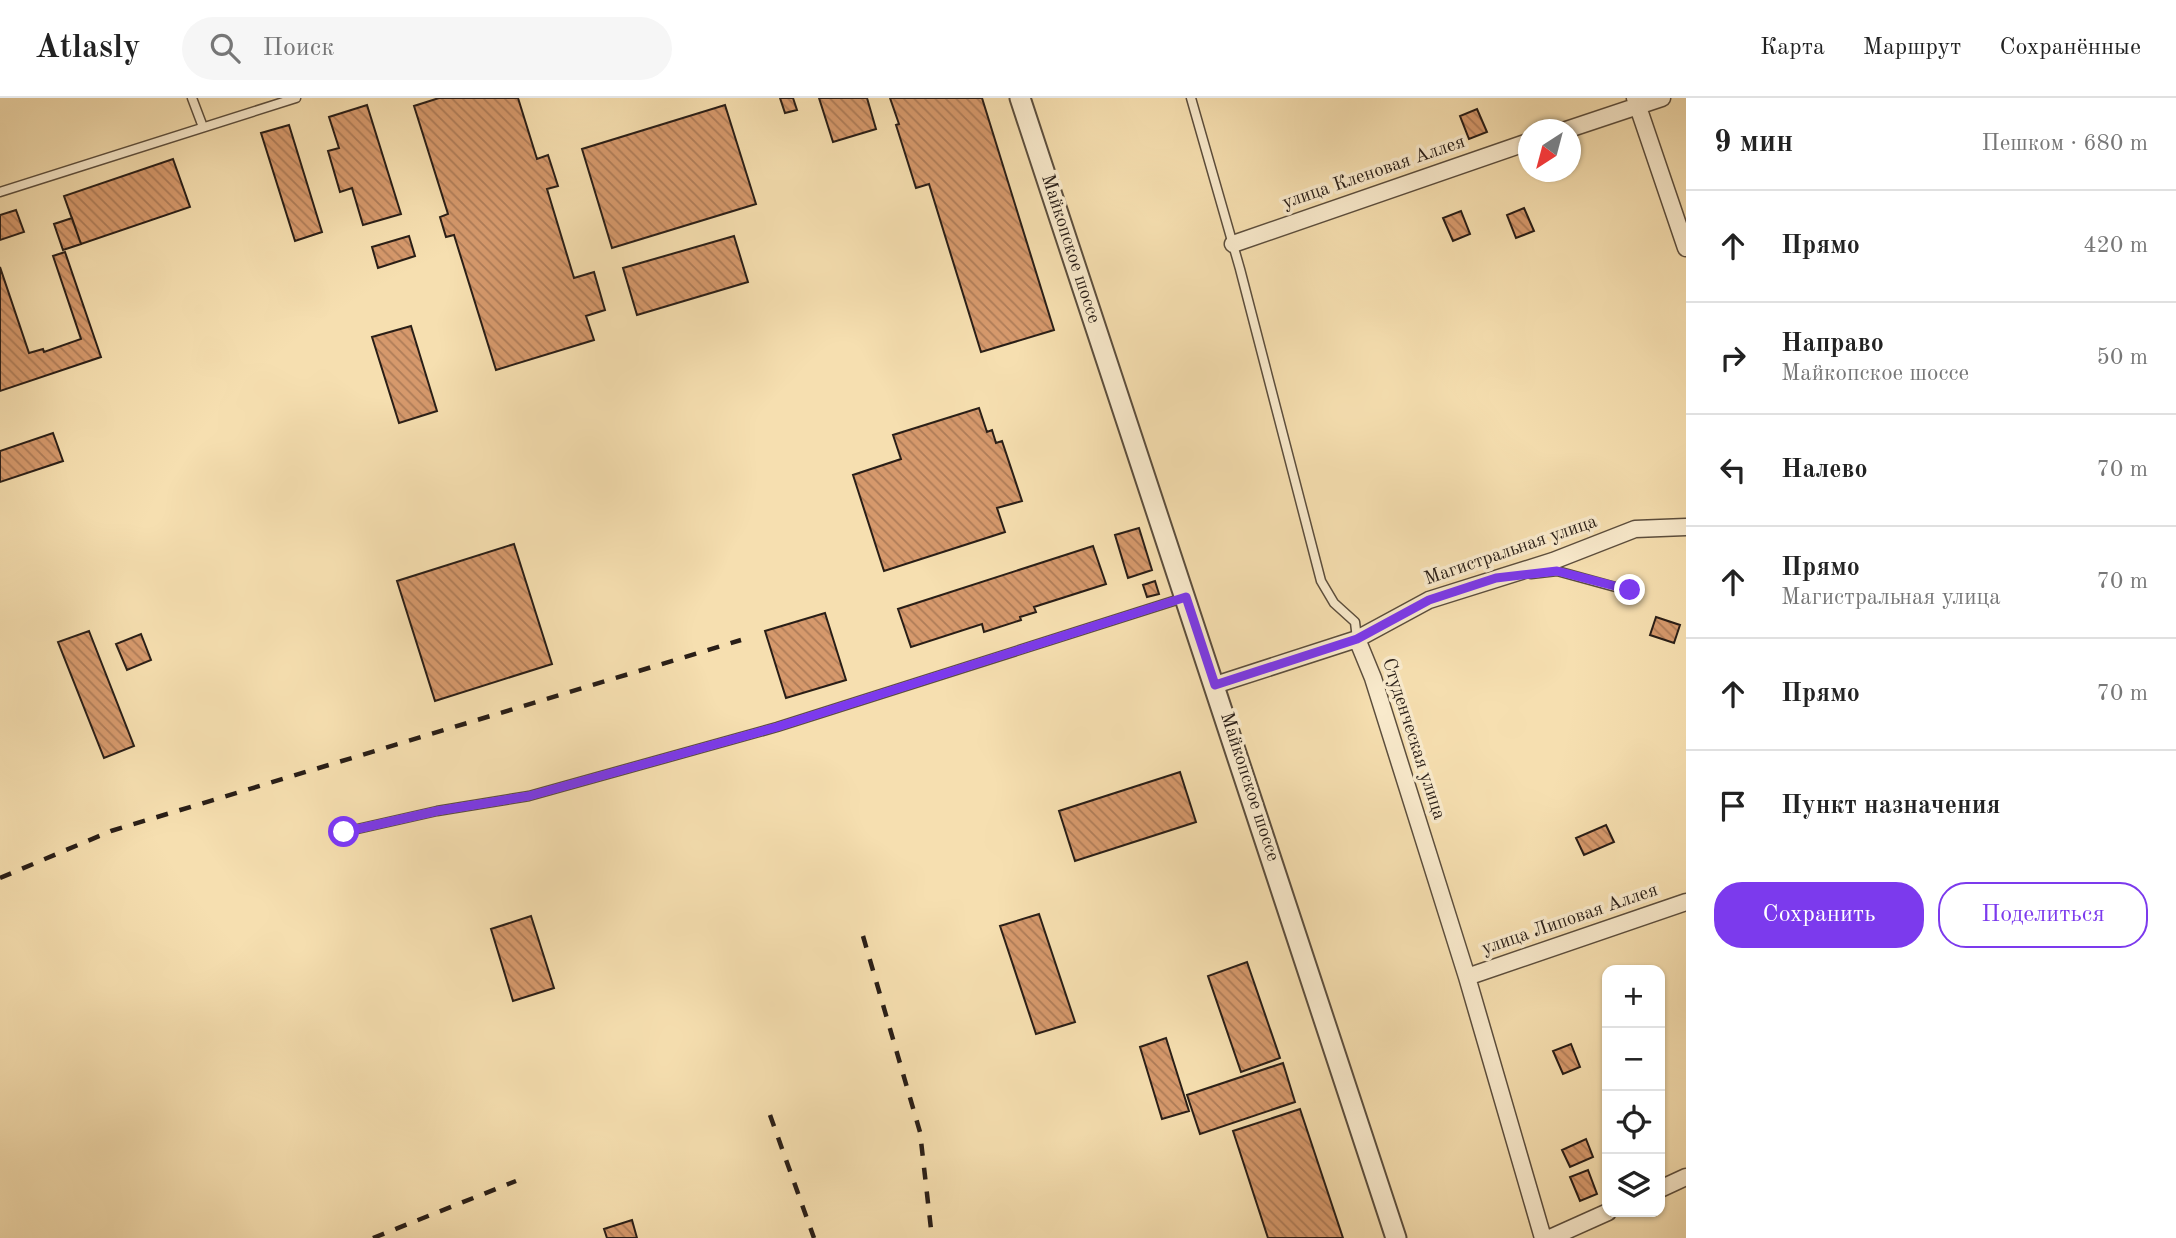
<!DOCTYPE html>
<html lang="ru">
<meta charset="utf-8">
<style>
:root{--surface:#fff;--page:#f6f6f6;--text:#222;--muted:#767676;--line:#e0e0e0;--accent:#7c3aed}
body{margin:0;font-family:"Old Standard TT",serif;background:var(--page);color:var(--text)}
.controls{position:absolute;right:21px;bottom:21px;display:grid;overflow:hidden;border-radius:14px;box-shadow:0 2px 5px #0004}
.controls button{width:63px;height:63px;display:grid;place-items:center;padding:0;border:0;border-bottom:2px solid var(--line);background:var(--surface);color:var(--text);font:35px sans-serif}
.compass{position:absolute;left:1518px;top:21px;width:63px;height:63px;border-radius:50%;background:var(--surface);box-shadow:0 2px 5px #0004;rotate:216deg}
.stop{position:absolute;width:21px;height:21px;margin:-16px;border:5px solid #7c3aed;border-radius:50%;background:#fff}
.stop.end{background:#7c3aed;border-color:#fff;box-shadow:0 2px 7px #0008}
.list{margin:0;padding:0;list-style:none}
h2{display:flex;justify-content:space-between;align-items:center;height:91px;margin:0;padding:0 28px;font-size:30px}
h2 small{font-size:23px;font-weight:400;color:var(--muted)}
.list li{display:grid;grid-template-columns:46px 1fr auto;gap:21px;align-items:center;box-sizing:border-box;height:112px;padding:0 28px;border-top:2px solid var(--line)}
.list b{display:block;font-size:26px;white-space:nowrap}
.list p{margin:0;font-size:23px;white-space:nowrap;color:var(--muted)}
.list em{font-size:23px;font-style:normal;color:var(--muted)}
.actions{display:flex;gap:14px;padding:21px 28px}
.actions a{flex:1;padding:16px 0;border:2px solid var(--accent);border-radius:28px;text-align:center;font-size:24px;color:var(--accent)}
.actions .main{background:var(--accent);color:#fff}
.icon{flex:none;width:38px;height:38px;fill:none;stroke:currentColor;stroke-width:2;stroke-linecap:round;stroke-linejoin:round}
.map{position:relative;flex:none;width:1686px;height:1140px;overflow:hidden}
header{display:flex;align-items:center;gap:42px;box-sizing:border-box;height:98px;padding:0 35px;background:var(--surface);border-bottom:2px solid var(--line)}
header strong{font-size:33px}
nav{display:flex;gap:38px;margin-inline-start:auto;font-size:24px}
.search{width:490px;height:63px;background:var(--page);display:flex;align-items:center;gap:18px;box-sizing:border-box;padding:0 24px;border-radius:38px;color:var(--muted);font-size:26px}
main{display:flex}
aside{flex:1;background:var(--surface)}
.map>svg:first-child{display:block}
.building{fill:url(#building-back-hatch);stroke:#291e17;stroke-width:2}
.lines{fill:none;stroke-linecap:round;stroke-linejoin:round}
.service-casing{stroke:#5c4e3d;stroke-width:11}
.minor-casing{stroke:#5c4e3d;stroke-width:19}
.tertiary-casing{stroke:#5c4e3d;stroke-width:23}
.service{stroke:#f9eacc;stroke-width:8}
.minor{stroke:#f9eacc;stroke-width:16}
.tertiary{stroke:#f9eacc;stroke-width:19}
.rail{stroke:#291e17;stroke-width:4.5;stroke-dasharray:12 12;stroke-linecap:butt}
.route{stroke:#7c3aed;stroke-width:9}
.labels{text-anchor:middle;dominant-baseline:central;stroke-width:7;stroke-linejoin:round;paint-order:stroke}
.street-label{font-size:19px;fill:#291e17;stroke:#f9eacc}
</style>
<header>
<strong>Atlasly</strong>
<div class="search"><svg class="icon" aria-label="search" viewBox="0 0 24 24"><circle cx="10" cy="10" r="6"/><path d="M15 15l6 6"/></svg>Поиск</div>
<nav><a>Карта</a><a>Маршрут</a><a>Сохранённые</a></nav>
</header>
<main>
<div class="map">
<svg width="1686" height="1140" viewBox="0 0 1686 1140">
<defs>
<pattern id="building-back-hatch" width="6" height="6" patternUnits="userSpaceOnUse" patternTransform="scale(1.75)"><rect width="6" height="6" fill="#d6996c"/><path d="M-1 5l2 2M0 0l6 6M5-1l2 2" fill="none" stroke="#ae7c58"/></pattern>
</defs>
<rect width="100%" height="100%" fill="#f6dfb0"/>
<filter id="stains"><feTurbulence type="fractalNoise" baseFrequency=".00286" numOctaves="4"/><feColorMatrix values="0 0 0 0 .2 0 0 0 0 .09 0 0 0 0 .02 0 0 0 .5 -.17"/></filter>
<radialGradient id="worn" r=".72"><stop offset=".6" stop-color="#630" stop-opacity="0"/><stop offset="1" stop-color="#630" stop-opacity=".3"/></radialGradient>
<path class="building" d="M439 0H518L537 61 548 57 558 88 547 91 574 180 594 174 605 212 586 218 594 242 496 272 454 137 446 139 440 119 448 116 414 8Z
M780 0H793L797 12 785 15Z
M819 0H867L876 31 833 44Z
M890 0H982L1054 232 981 254 929 86 916 90 896 27 899 26Z
M367 7 401 116 363 127 352 90 340 94 328 53 339 50 329 19Z
M725 7 756 106 612 150 582 51Z
M1477 11 1487 34 1469 41 1460 18Z
M289 27 322 134 295 143 261 35Z
M173 61 190 109 81 146 64 98Z
M1524 110 1534 133 1516 140 1507 117Z
M16 112 24 134 0 142V117Z
M1461 113 1470 136 1453 143 1443 120Z
M72 120 81 146 63 152 54 126Z
M409 138 415 158 378 170 372 149Z
M734 138 748 184 637 217 623 170Z
M65 154 101 259 0 293V169L29 255 43 251 44 254 81 241 53 158Z
M411 228 437 313 399 325 372 239Z
M979 310 987 334 992 332 996 345 1002 343 1022 403 997 410 1005 434 884 473 853 377 901 361 893 337Z
M53 335 63 363 0 384V353Z
M1139 430 1152 472 1128 480 1115 437Z
M514 446 552 566 435 603 397 483Z
M1093 448 1106 486 1034 509 1036 514 1020 519 1021 522 984 534 982 526 911 549 898 511Z
M1155 483 1159 496 1147 499 1143 487Z
M825 515 846 582 786 600 765 533Z
M1656 519 1680 527 1674 545 1650 537Z
M89 533 134 648 104 660 58 544Z
M141 536 151 562 127 572 116 546Z
M1180 674 1196 724 1075 763 1059 713Z
M1606 727 1614 744 1584 757 1576 740Z
M1039 816 1075 924 1036 936 1000 828Z
M531 818 554 890 513 903 491 831Z
M1247 864 1280 960 1241 974 1208 878Z
M1166 940 1189 1013 1162 1021 1140 949Z
M1571 946 1580 969 1563 976 1553 953Z
M1283 965 1295 1004 1200 1036 1187 997Z
M1300 1011 1343 1140H1268L1233 1033Z
M1586 1041 1593 1059 1570 1069 1562 1052Z
M1588 1072 1597 1096 1580 1103 1570 1079Z
M632 1122 637 1140H607L604 1131Z"/>
<g class="lines">
<defs>
<path id="service" d="M192 0 203 29
M1191 0 1240 171 1321 483 1334 505 1355 524 1357 541
M0 94 296 0
M1531 476 1557 473 1630 493
M344 734 437 713 529 698 777 629 1183 500"/>
<path id="minor" d="M1635 0 1686 150
M1566 32 1662 0
M1233 146 1528 44
M1357 541 1373 580 1467 879 1543 1140
M1215 587 1357 541 1429 502 1553 463 1635 431 1686 429
M1467 879 1686 804
M1660 1091 1686 1079
M1550 1140 1608 1114"/>
<path id="tertiary" d="M1020 0 1396 1140"/>
</defs>
<use href="#service" class="service-casing"/>
<use href="#minor" class="minor-casing"/>
<use href="#tertiary" class="tertiary-casing"/>
<use href="#service" class="service"/>
<use href="#minor" class="minor"/>
<use href="#tertiary" class="tertiary"/>
<path class="rail" d="M0 780 111 733 741 542
M863 838 920 1034 932 1140
M770 1017 814 1140
M373 1140 516 1083"/>
</g>
<g class="lines">
<path class="route" d="M344 734 437 713 529 698 777 629 1186 499 1215 587 1357 541 1429 502 1496 480 1557 473 1630 492"/>
</g>
<g class="labels">
<g class="street-label">
<text transform="translate(1374 75) rotate(-19)">улица Кленовая Аллея</text>
<text transform="translate(1070 151) rotate(72)">Майкопское шоссе</text>
<text transform="translate(1511 453) rotate(-19)">Магистральная улица</text>
<text transform="translate(1413 641) rotate(72)">Студенческая улица</text>
<text transform="translate(1249 689) rotate(72)">Майкопское шоссе</text>
<text transform="translate(1570 822) rotate(-19)">улица Липовая Аллея</text>
</g>
</g>
<rect width="100%" height="100%" filter="url(#stains)"/>
<rect width="100%" height="100%" fill="url(#worn)"/>
</svg>
<div class="controls">
<button>+</button>
<button>−</button>
<button><svg class="icon" aria-label="locate" viewBox="0 0 24 24"><circle cx="12" cy="12" r="6"/><path d="M12 2v4M12 18v4M2 12h4M18 12h4"/></svg></button>
<button><svg class="icon" aria-label="layers" viewBox="0 0 24 24"><path d="M12 4l9 5-9 5-9-5zM3 14l9 5 9-5"/></svg></button>
</div>
<svg class="compass" viewBox="-18 -18 36 36"><path d="M0-13l5 13h-10z" fill="#e53935"/><path d="M0 13l5-13h-10z" fill="#767676"/></svg>
<div class="stop" style="left:344px;top:734px"></div>
<div class="stop end" style="left:1630px;top:492px"></div>
</div>
<aside>
<h2>9 мин<small>Пешком · 680 m</small></h2>
<ul class="list">
<li><svg class="icon" aria-label="ahead" viewBox="0 0 24 24"><path d="M12 20V5M6 11l6-6 6 6"/></svg><div><b>Прямо</b></div><em>420 m</em></li>
<li><svg class="icon" aria-label="right" viewBox="0 0 24 24"><path d="M7 20v-9h11M14 6l5 5-5 5"/></svg><div><b>Направо</b><p>Майкопское шоссе</p></div><em>50 m</em></li>
<li><svg class="icon" aria-label="left" viewBox="0 0 24 24"><path d="M17 20v-9H6M10 6l-5 5 5 5"/></svg><div><b>Налево</b></div><em>70 m</em></li>
<li><svg class="icon" aria-label="ahead" viewBox="0 0 24 24"><path d="M12 20V5M6 11l6-6 6 6"/></svg><div><b>Прямо</b><p>Магистральная улица</p></div><em>70 m</em></li>
<li><svg class="icon" aria-label="ahead" viewBox="0 0 24 24"><path d="M12 20V5M6 11l6-6 6 6"/></svg><div><b>Прямо</b></div><em>70 m</em></li>
<li><svg class="icon" aria-label="arrive" viewBox="0 0 24 24"><path d="M6 21V4h12l-3 4 3 4H6"/></svg><div><b>Пункт назначения</b></div></li>
</ul>
<div class="actions"><a class="main">Сохранить</a><a>Поделиться</a></div>
</aside>
</main>
